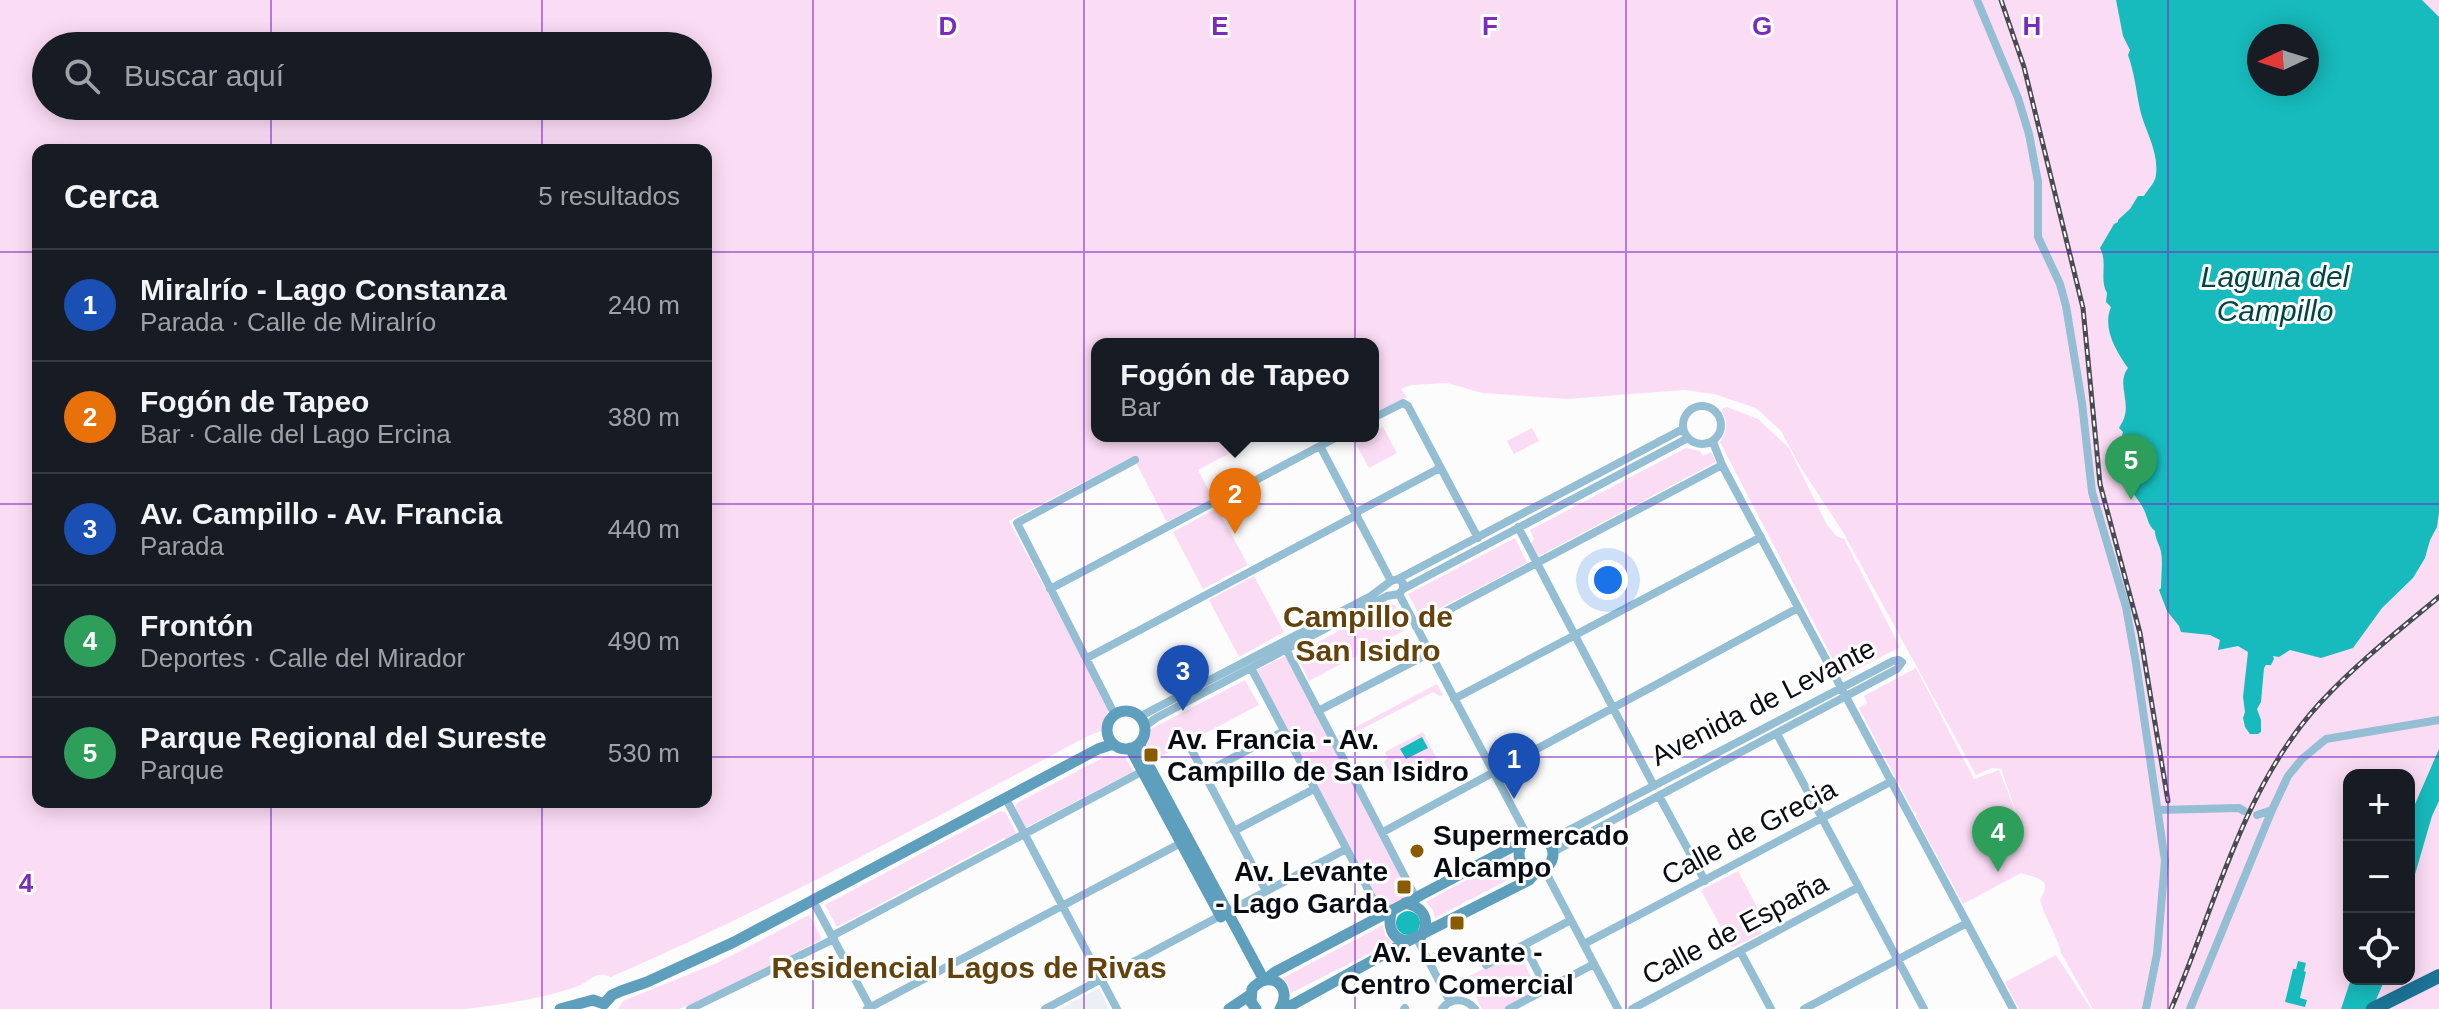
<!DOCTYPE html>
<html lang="es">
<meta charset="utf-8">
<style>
:root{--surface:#171b24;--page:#242831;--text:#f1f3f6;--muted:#9ea1a6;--line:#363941;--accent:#0f766e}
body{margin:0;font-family:Helvetica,sans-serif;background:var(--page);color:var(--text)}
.controls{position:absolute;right:24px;bottom:24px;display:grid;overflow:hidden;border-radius:16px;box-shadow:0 4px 20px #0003}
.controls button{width:72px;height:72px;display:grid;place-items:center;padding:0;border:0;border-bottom:2px solid var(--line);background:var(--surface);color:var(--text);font:40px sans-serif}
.compass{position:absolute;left:2247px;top:24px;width:72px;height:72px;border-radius:50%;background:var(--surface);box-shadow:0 4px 20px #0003;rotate:266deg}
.you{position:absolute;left:1608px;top:580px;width:28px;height:28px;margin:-20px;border:6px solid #fff;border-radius:50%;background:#1a73e8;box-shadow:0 0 0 12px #1a73e833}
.badge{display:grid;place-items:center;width:52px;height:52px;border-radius:50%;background:var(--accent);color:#fff;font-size:26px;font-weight:700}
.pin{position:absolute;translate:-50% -66px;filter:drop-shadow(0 2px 4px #0008)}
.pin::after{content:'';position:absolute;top:42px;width:28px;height:24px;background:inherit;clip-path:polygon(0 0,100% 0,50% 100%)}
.popup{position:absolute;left:1091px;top:338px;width:288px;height:104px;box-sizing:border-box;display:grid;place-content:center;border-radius:16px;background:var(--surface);filter:drop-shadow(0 2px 6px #0005);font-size:26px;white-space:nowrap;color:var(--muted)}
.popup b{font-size:30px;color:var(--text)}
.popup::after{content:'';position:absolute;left:50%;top:100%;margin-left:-16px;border:16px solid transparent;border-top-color:var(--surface)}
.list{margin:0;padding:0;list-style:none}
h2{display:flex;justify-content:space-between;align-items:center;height:104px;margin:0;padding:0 32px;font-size:34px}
h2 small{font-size:26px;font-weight:400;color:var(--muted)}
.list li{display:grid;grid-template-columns:52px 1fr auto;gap:24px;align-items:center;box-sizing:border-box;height:112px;padding:0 32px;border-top:2px solid var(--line)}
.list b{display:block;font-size:30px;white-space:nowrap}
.list p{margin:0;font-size:26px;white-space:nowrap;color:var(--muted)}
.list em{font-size:26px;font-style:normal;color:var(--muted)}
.icon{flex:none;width:44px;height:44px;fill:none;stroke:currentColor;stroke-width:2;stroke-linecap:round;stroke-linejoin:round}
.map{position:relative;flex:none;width:2439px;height:1009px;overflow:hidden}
.search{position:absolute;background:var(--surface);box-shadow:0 4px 20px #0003;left:32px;top:32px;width:680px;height:88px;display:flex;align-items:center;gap:20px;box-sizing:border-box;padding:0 28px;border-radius:44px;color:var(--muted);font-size:30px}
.panel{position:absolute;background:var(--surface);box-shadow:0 4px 20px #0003;left:32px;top:144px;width:680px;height:664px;border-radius:16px}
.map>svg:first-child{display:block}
.built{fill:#eceff6}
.green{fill:#fbdcf5;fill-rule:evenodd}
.water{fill:#17bbbd;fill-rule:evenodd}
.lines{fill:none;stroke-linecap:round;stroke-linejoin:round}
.street{stroke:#94bed3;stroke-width:8}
.secondary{stroke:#5e9fbe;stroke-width:11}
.highway{stroke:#1b7396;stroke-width:14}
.rail-casing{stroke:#484b51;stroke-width:5}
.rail{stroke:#fff;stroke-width:2;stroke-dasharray:6;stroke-linecap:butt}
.grid{fill:none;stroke:#7b2cbf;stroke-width:2;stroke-opacity:0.55}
.poi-dot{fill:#895a00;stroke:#fff;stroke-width:3}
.labels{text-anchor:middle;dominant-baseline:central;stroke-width:6;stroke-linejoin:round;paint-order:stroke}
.street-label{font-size:28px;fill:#080c14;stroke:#fff}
.poi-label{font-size:28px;font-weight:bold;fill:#080c14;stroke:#fff;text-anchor:start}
.water-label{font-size:30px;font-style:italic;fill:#004445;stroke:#fff}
.neighbourhood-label{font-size:30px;font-weight:bold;fill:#63420c;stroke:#fff}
.grid-label{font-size:26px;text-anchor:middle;font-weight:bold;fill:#7b2cbf;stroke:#fff;stroke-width:6;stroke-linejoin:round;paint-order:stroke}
</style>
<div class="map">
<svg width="2439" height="1009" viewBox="0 0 2439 1009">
<rect width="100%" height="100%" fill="#fcfcfc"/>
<path class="built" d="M1099 988 1109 1009H1060Z"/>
<path class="green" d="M0 0H2439V1009H2093L2061 953C2057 935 2045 919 2040 900 2054 878 2036 878 2021 873L1963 904 1916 817V812L1913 811 1859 708 1867 703 1864 696 1916 668 1974 779 1999 770 2017 815 2001 769 1992 768 1976 775 1843 532 1801 468 1781 431 1756 408 1714 394 1684 390 1567 399 1482 393 1447 383 1411 385 1401 389 1407 397 1373 413V344H1097V436H1262L1198 470 1213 498 1167 522 1137 465 1136 455 1009 521 1109 707 1101 731 1088 736C930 820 775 906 611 977 595 970 591 981 578 986 543 999 503 1004 466 1009H0ZM2259 36H2307V84H2259ZM46 46H698V106H46ZM38 150H706V802H38ZM2349 775H2409V979H2349Z
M1727 407 1758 419 1789 448 1827 525 1836 536 1844 539 1900 647 1842 677 1720 442C1728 431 1728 421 1721 409Z
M1383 427 1397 453 1369 468 1355 442 1366 436H1373V432Z
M1532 428 1539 441 1514 454 1507 441Z
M1686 448 1700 451 1703 456 1711 452 1716 462 1537 557 1530 544 1534 539 1530 530Z
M1217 508 1248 565 1203 589 1173 532Z
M1515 538 1527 563 1421 618 1408 594Z
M1254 576 1284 632 1239 657 1209 600Z
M1389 604 1395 605 1407 629 1309 681 1296 654Z
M1285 656 1413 896 1381 911 1255 671Z
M1245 680 1259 705 1158 758 1152 750 1146 749 1145 746 1151 729Z
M1437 684 1443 695 1440 696 1433 692 1341 740 1339 736Z
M1423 732 1437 759 1398 779 1395 773 1391 775 1384 762 1387 758 1385 752Z
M1106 756 1125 757 1134 771 1025 828 1015 808 1017 803Z
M1001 811 1006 813 1017 835 1006 841 1004 838 837 927 825 905Z
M1510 856 1513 867 1519 874 1435 918 1433 910 1426 902Z
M1738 871 1765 922 1758 926 1762 933 1732 948 1701 890Z
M809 915 822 939 724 990 679 1009H618L623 1001 717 963Z
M1383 925 1385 935 1392 942 1291 993 1288 984 1283 978Z
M1518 951 1538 991 1504 1009H1482L1466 978Z
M2056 955 2091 1009H2019L2005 982Z"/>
<path class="water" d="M2116 0H2422L2439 17V512L2437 527 2430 540 2425 558 2413 578 2382 608 2353 648 2321 658 2290 650 2279 657 2273 656 2274 659 2271 665H2266L2264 668 2261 702 2257 709 2261 720V732L2258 734H2250L2245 727 2243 718 2245 712 2243 697 2248 652 2238 646 2218 650 2220 640 2210 635 2181 632 2179 626 2167 611 2159 590 2161 588C2161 576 2163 563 2161 552 2160 545 2155 539 2155 531 2147 525 2148 516 2143 508 2137 496 2131 495 2129 478L2132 475C2123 467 2119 444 2123 432L2119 428C2121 424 2124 420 2125 415 2129 399 2117 382 2128 368 2116 351 2102 328 2111 307L2106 302 2107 293C2099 280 2108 262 2100 248L2114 224 2118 222V220L2130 209 2138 196H2144C2148 189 2156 182 2156 174 2159 150 2143 128 2139 105 2136 88 2134 72 2128 55L2130 50 2123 36ZM2259 36H2307V84H2259Z
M1422 737 1428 748 1406 759 1400 749Z
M2439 749V801L2432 816 2409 895V818Z
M1396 923a12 12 0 1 1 24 0a12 12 0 1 1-24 0Z
M2298 961 2306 963 2304 971 2306 972 2300 998 2307 1000 2305 1007 2285 1002 2293 969H2296Z
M2351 979H2385L2372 1009H2341Z"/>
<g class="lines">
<path class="street" d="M1977 0 2018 98 2029 134 2038 182V237L2060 284 2066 306 2082 403 2092 492 2126 607 2136 663 2165 861 2157 954 2146 1009
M1683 425a19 19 0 1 1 38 0a19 19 0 1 1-38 0Z
M1373 418 1403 403 1408 406 1478 538
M1713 442 1722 465 2013 1009
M1320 446 1391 581
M1355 513 1440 468
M1518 527 1654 786
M1398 579 1683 429
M1050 589 1339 436
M1403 589 1688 438
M1399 594 1529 839
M1416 627 1722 465
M1286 649 1416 898
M1087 658 1357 515
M1251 668 1382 916
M1454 699 1761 537
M1318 711 1430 653
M1115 715 1017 523 1135 460
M1139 717 1371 596 1391 581 1398 579 1403 583V589L1399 594
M1144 727 1156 718 1387 596 1399 594
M1777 734 1924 1009
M1189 745 1266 891
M1204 773 1284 731
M1659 796 1705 881
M1006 799 1117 1009
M2158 810 2239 808 2244 811
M2257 815 2272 810
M1234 831 1314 789
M1383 832 1798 608
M1548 841 1893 661 1899 660 1902 662 1897 669 1553 852
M1544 869 1618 1009
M813 901 871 1009
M1227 912 1346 849
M832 936 1143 771
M1417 939 1450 1002
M1584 944 1892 781
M1524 945 1547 989
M1740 951 1771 1009
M1486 965 1571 920
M690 1009 834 939
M867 1009 1181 843
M1045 1009 1220 916
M1404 1009 1405 1008
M1442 1009C1451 997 1466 998 1475 1009
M1509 1009 1594 964
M1632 1009 1859 887
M1804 1009 1967 923
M2190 1009 2272 810 2288 776 2302 759 2326 739 2439 720"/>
<path class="secondary" d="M1107 730a19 19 0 1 1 38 0a19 19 0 1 1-38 0Z
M1140 743 1142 753 1264 980
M1130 748 1221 917
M1519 854a17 17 0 1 1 34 0a17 17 0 1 1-34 0Z
M1405 903C1422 906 1431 919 1422 935
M1392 910C1387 925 1391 940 1408 941
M1266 979 1275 972 1512 847 1523 844
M1282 1006 1292 1005 1408 941 1529 880 1537 871
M560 1009 593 1000 604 1004 612 995 621 991 647 982 734 942 1098 749 1113 744
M1229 1009 1250 995
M1256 1009 1251 1002 1252 989C1269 968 1294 986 1280 1009"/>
<path class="highway" d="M2373 1009 2439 976"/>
<defs>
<path id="rail" d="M2001 0 2024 67 2083 308 2100 484 2140 633 2168 801
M2171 1009C2216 905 2242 788 2320 703 2356 664 2398 631 2439 597"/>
</defs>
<use href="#rail" class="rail-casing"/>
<use href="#rail" class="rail"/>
</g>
<path class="grid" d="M271 0V46M542 0V46M813 0V1009M1084 0V1009M1355 0V1009M1626 0V1009M1897 0V1009M2168 0V1009M271 106V150M542 106V150M0 252H38M706 252H2439M0 504H38M706 504H2439M0 757H38M706 757H2439M271 802V1009M542 802V1009"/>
<g class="poi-dot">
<rect x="1143" y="747" width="16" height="16" rx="4"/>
<circle cx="1417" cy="851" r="8"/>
<rect x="1396" y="879" width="16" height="16" rx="4"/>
<rect x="1449" y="915" width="16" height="16" rx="4"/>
</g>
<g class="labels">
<g class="street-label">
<text transform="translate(1763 702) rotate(-27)">Avenida de Levante</text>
<text transform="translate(1749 832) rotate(-28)">Calle de Grecia</text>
<text transform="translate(1735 929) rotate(-28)">Calle de España</text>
</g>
<g class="poi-label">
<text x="1167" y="739">Av. Francia - Av.<tspan x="1167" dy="32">Campillo de San Isidro</tspan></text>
<text x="1433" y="835">Supermercado<tspan x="1433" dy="32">Alcampo</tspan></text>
<text x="1388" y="871" text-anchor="end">Av. Levante<tspan x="1388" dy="32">- Lago Garda</tspan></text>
<text x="1457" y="952" text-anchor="middle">Av. Levante -<tspan x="1457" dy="32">Centro Comercial</tspan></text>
</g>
<g class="water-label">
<text x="2275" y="276">Laguna del<tspan x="2275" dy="34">Campillo</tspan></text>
</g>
<g class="neighbourhood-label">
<text x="1368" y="616">Campillo de<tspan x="1368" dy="34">San Isidro</tspan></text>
<text x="969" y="967">Residencial Lagos de Rivas</text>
</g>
</g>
<g class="grid-label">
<text x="948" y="35">D</text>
<text x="1220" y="35">E</text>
<text x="1490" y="35">F</text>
<text x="1762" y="35">G</text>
<text x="2032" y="35">H</text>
<text x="26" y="892">4</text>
</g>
</svg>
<div class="controls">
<button>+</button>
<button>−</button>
<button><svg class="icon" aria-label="locate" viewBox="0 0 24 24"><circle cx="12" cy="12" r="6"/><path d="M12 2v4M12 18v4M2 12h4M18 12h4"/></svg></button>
</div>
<svg class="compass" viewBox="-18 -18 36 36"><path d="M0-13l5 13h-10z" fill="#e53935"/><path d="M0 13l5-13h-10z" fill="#9ea1a6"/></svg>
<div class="you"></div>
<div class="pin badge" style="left:1514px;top:799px;background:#1a4fb4">1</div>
<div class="pin badge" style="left:1235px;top:534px;background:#e8710a">2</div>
<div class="popup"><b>Fogón de Tapeo</b>Bar</div>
<div class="pin badge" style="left:1183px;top:711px;background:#1a4fb4">3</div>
<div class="pin badge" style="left:1998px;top:872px;background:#2e9e5b">4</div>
<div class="pin badge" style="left:2131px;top:500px;background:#2e9e5b">5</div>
<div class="search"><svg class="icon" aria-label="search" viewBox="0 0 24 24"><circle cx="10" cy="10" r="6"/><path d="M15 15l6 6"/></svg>Buscar aquí</div>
<section class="panel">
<h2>Cerca<small>5 resultados</small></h2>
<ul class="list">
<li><span class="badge" style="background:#1a4fb4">1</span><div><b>Miralrío - Lago Constanza</b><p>Parada · Calle de Miralrío</p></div><em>240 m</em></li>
<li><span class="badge" style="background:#e8710a">2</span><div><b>Fogón de Tapeo</b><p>Bar · Calle del Lago Ercina</p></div><em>380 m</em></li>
<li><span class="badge" style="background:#1a4fb4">3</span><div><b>Av. Campillo - Av. Francia</b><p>Parada</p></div><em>440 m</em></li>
<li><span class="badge" style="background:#2e9e5b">4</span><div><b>Frontón</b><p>Deportes · Calle del Mirador</p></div><em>490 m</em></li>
<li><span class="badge" style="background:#2e9e5b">5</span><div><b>Parque Regional del Sureste</b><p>Parque</p></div><em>530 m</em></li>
</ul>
</section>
</div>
